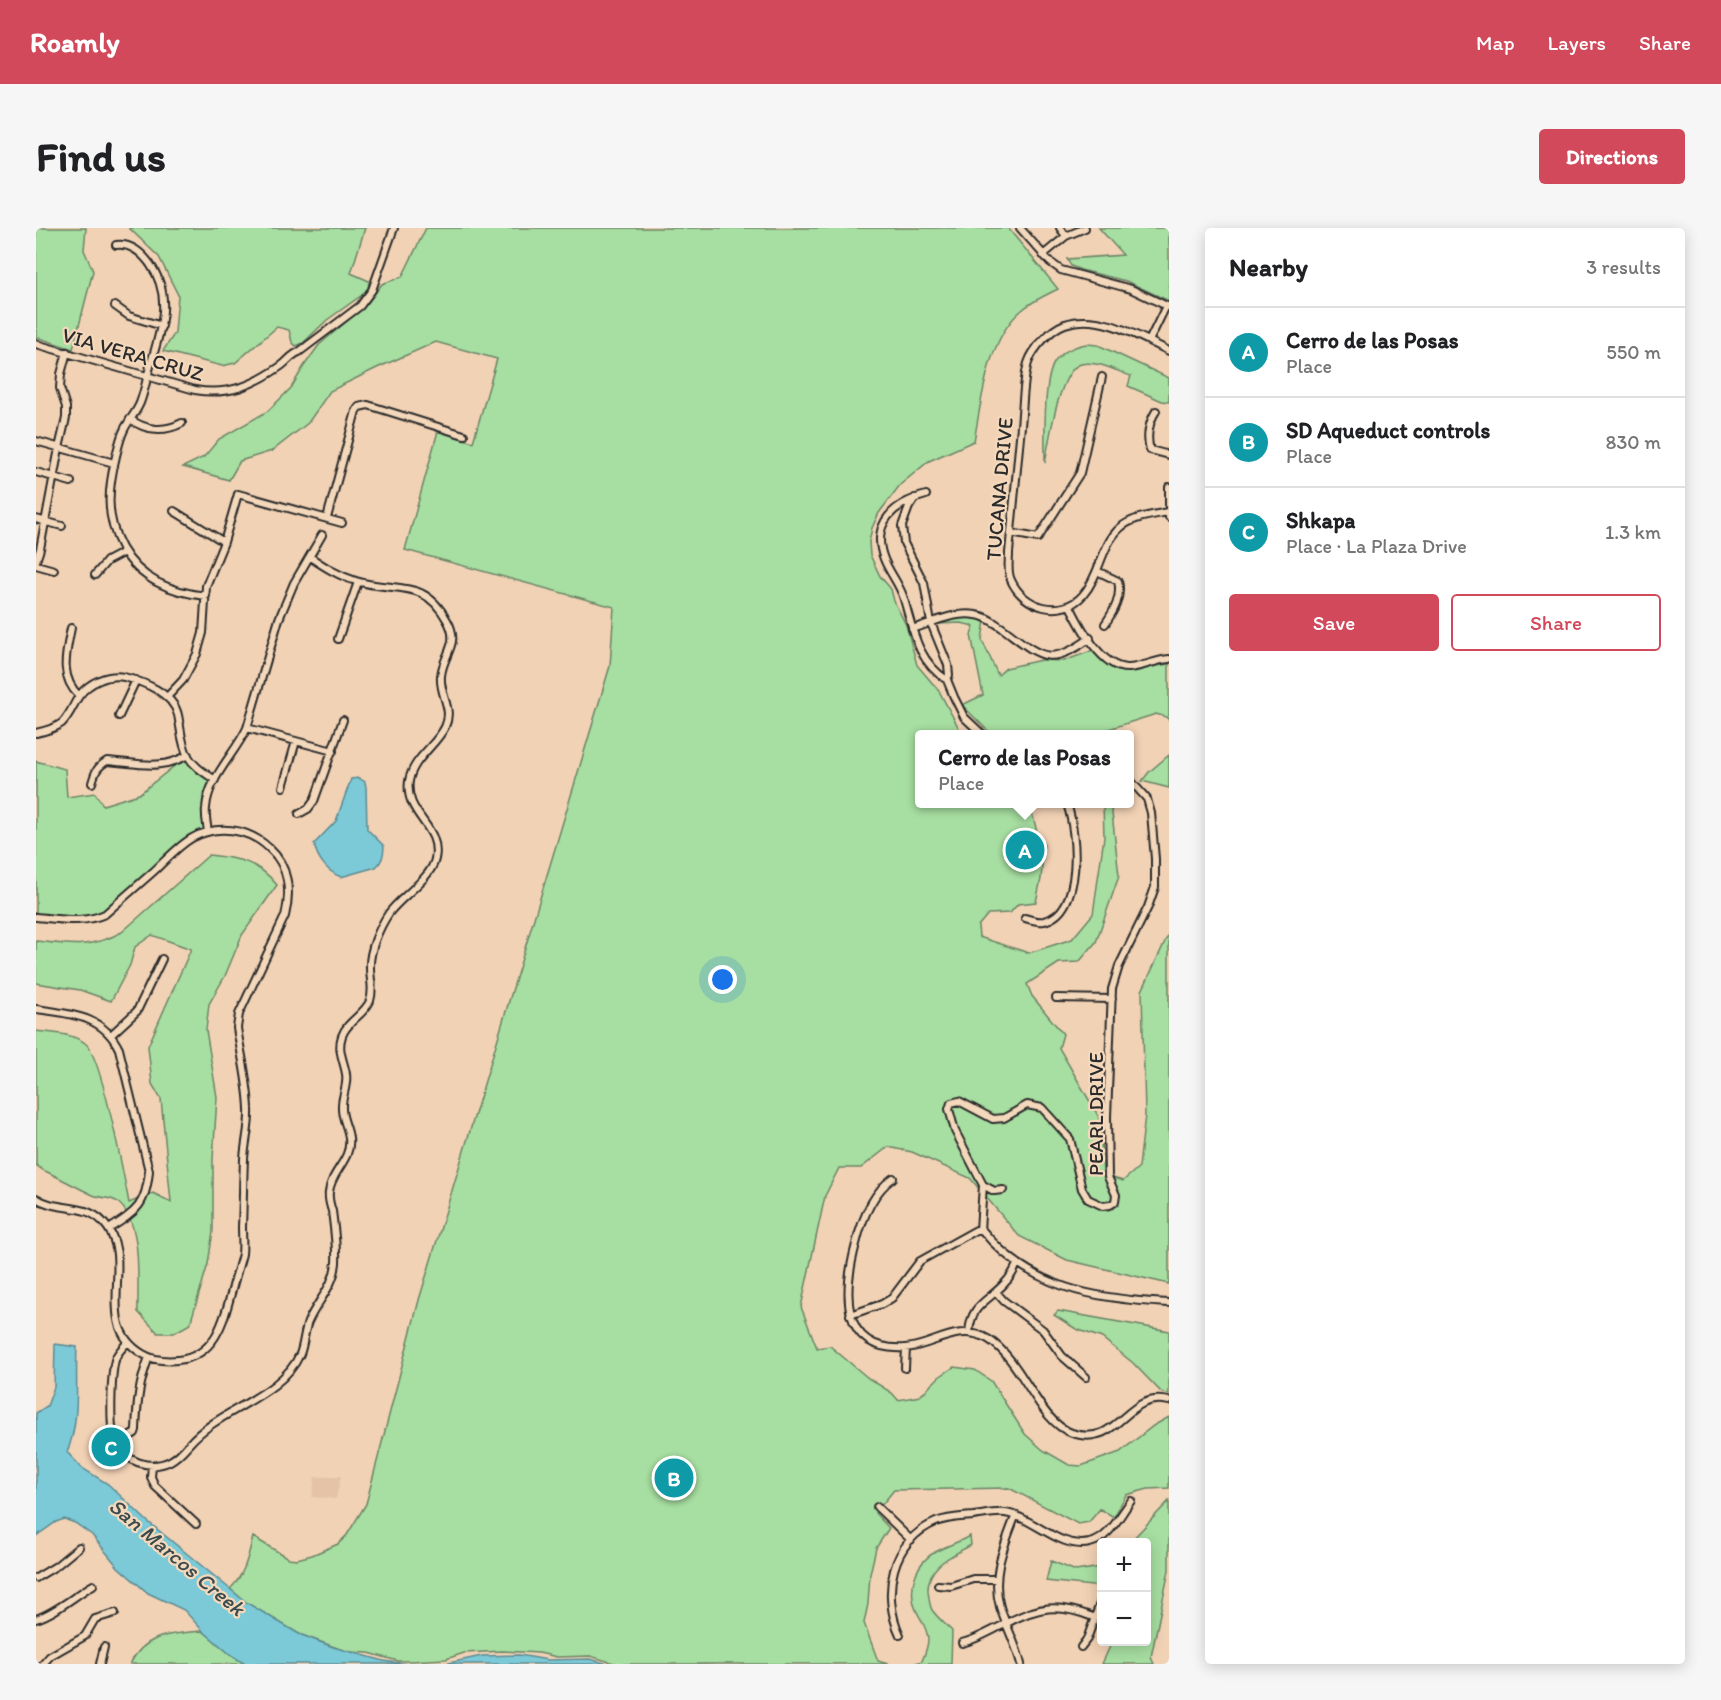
<!DOCTYPE html>
<meta charset="utf-8">
<style>
:root{--surface:#fff;--page:#f6f6f6;--text:#202124;--muted:#757577;--line:#e0e0e0;--accent:#d1495b}
body{margin:0;font-family:Itim,sans-serif;background:var(--page);color:var(--text)}
.controls{position:absolute;right:18px;bottom:18px;display:grid;overflow:hidden;border-radius:6px;box-shadow:0 3px 15px #0003}
.controls button{width:54px;height:54px;display:grid;place-items:center;padding:0;border:0;border-bottom:2px solid var(--line);background:var(--surface);color:var(--text);font:30px sans-serif}
.you{position:absolute;left:687px;top:752px;width:21px;height:21px;margin:-15px;border:4px solid #fff;border-radius:50%;background:#1a73e8;box-shadow:0 0 0 9px #1a73e833}
.badge{display:grid;place-items:center;width:39px;height:39px;border-radius:50%;background:var(--accent);color:#fff;font-size:20px;font-weight:700}
.pin{position:absolute;translate:-50% -50%;border:3px solid #fff;box-shadow:0 2px 6px #0006}
.popup{position:absolute;left:879px;top:502px;width:219px;height:78px;box-sizing:border-box;display:grid;place-content:center;border-radius:6px;background:var(--surface);filter:drop-shadow(0 2px 4px #0005);font-size:20px;white-space:nowrap;color:var(--muted)}
.popup b{font-size:22px;color:var(--text)}
.popup::after{content:'';position:absolute;left:50%;top:100%;margin-left:-12px;border:12px solid transparent;border-top-color:var(--surface)}
.list{margin:0;padding:0;list-style:none}
h2{display:flex;justify-content:space-between;align-items:center;height:78px;margin:0;padding:0 24px;font-size:26px}
h2 small{font-size:20px;font-weight:400;color:var(--muted)}
.list li{display:grid;grid-template-columns:39px 1fr auto;gap:18px;align-items:center;box-sizing:border-box;height:90px;padding:0 24px;border-top:2px solid var(--line)}
.list b{display:block;font-size:22px;white-space:nowrap}
.list p{margin:0;font-size:20px;white-space:nowrap;color:var(--muted)}
.list em{font-size:20px;font-style:normal;color:var(--muted)}
.actions{display:flex;gap:12px;padding:18px 24px}
.actions a{flex:1;padding:14px 0;border:2px solid var(--accent);border-radius:6px;text-align:center;font-size:21px;color:var(--accent)}
.actions .main{background:var(--accent);color:#fff}
.map{position:relative;flex:none;width:1133px;height:1436px;overflow:hidden;border-radius:6px}
header{display:flex;align-items:center;gap:36px;box-sizing:border-box;height:84px;padding:0 30px;background:var(--accent);color:#fff}
header strong{font-size:28px}
nav{display:flex;gap:33px;margin-inline-start:auto;font-size:21px}
.intro{display:flex;align-items:center;justify-content:space-between;box-sizing:border-box;height:144px;padding:0 36px}
h1{margin:0;font-size:42px}
.button{padding:15px 27px;border-radius:6px;background:var(--accent);color:#fff;font-size:21px;font-weight:700}
main{display:flex;gap:36px;padding:0 36px}
aside{flex:1;background:var(--surface);border-radius:6px;box-shadow:0 3px 15px #0003}
.map>svg:first-child{display:block}
.built{fill:#e5c3a7}
.green{fill:#a7dea1;stroke:#698466;stroke-width:1.5}
.water{fill:#7bcad7;stroke:#5b8a92;stroke-width:1.5}
.lines{fill:none;stroke-linecap:round;stroke-linejoin:round}
.minor-casing{stroke:#2b2b2b;stroke-width:10}
.minor{stroke:#f4d8bb;stroke-width:6}
.labels{text-anchor:middle;dominant-baseline:central;stroke-width:4.5;stroke-linejoin:round;paint-order:stroke}
.street-label{font-size:21px;fill:#2b2b2b;stroke:#f4d8bb}
.water-label{font-size:22px;font-style:italic;fill:#3b4b4d;stroke:#f4d8bb}
</style>
<header>
<strong>Roamly</strong>
<nav><a>Map</a><a>Layers</a><a>Share</a></nav>
</header>
<div class="intro"><h1>Find us</h1><a class="button">Directions</a></div>
<main>
<div class="map">
<svg width="1133" height="1436" viewBox="0 0 1133 1436">
<rect width="100%" height="100%" fill="#f2d2b5"/>
<filter id="ink" filterUnits="userSpaceOnUse"><feTurbulence type="fractalNoise" baseFrequency=".0167" numOctaves="2"/><feDisplacementMap in="SourceGraphic" scale="12" xChannelSelector="R" yChannelSelector="G"/><feConvolveMatrix kernelMatrix="1 2 1 2 8 2 1 2 1" color-interpolation-filters="sRGB"/></filter>
<g filter="url(#ink)">
<path class="built" d="M305 1248 300 1271 276 1269 279 1249Z"/>
<path class="green" d="M0 0H50L48 22 57 43 37 121 0 109Z
M93 0H329L315 45 333 53 332 60 326 67 291 92 267 115 260 118 256 114 253 102 241 99 199 135 186 138 127 123 139 105 142 67 123 29Z
M390 0H972L1022 61C1010 67 996 73 986 82 951 111 946 171 938 213L893 233 864 257 843 285 836 300 833 314 834 327 844 348 855 361 858 373 870 397 881 437 903 463 926 506H884V576H992L995 581 1002 608 1008 617 1005 651 1000 674 982 676 974 685 952 686 942 698 943 709 993 725 1036 711 1057 686 1068 609 1067 576H1073L1076 585 1083 648 1060 714 1043 734 1023 735 991 756 996 768 1027 806 1023 820 1064 891 1067 947 1087 953 1103 939 1109 887 1106 763 1133 705V1056L1031 1032 983 1008 934 950 876 924 852 919 825 940H803L789 968 765 1079 781 1120 794 1118 832 1150 856 1165 862 1172 884 1168 903 1149 918 1139 939 1142 955 1153 989 1206 1007 1222 1033 1237 1045 1238 1084 1224 1117 1198 1133 1189V1260L1112 1261 1090 1267 1078 1289 1064 1281 1053 1294 1042 1296 973 1260 858 1262 839 1285 853 1300 840 1320 834 1346 832 1376 828 1395 842 1433 852 1436H581L554 1428 521 1429 503 1425 467 1423 428 1425 410 1431 375 1433H362L333 1425 312 1424 263 1406 211 1375 194 1361C209 1347 212 1328 217 1309L252 1330 261 1331 276 1327 302 1316 311 1307 330 1276 383 1072 574 438 578 379 369 322 402 203 437 214 461 131 400 114 341 140 294 163 272 195 236 223 204 233 193 252 147 239 168 229 183 211 232 183 255 160 268 138 283 117 331 76 346 56 366 49Z
M1063 0H1133V73L1090 53 1045 42 1035 38 1031 31 1087 27Z
M1050 116 1062 117 1133 150V174L1126 173 1092 158 1095 148C1080 143 1061 132 1045 136 1023 141 1013 214 1009 235 1009 211 1007 154 1018 135 1026 123 1037 119 1050 116Z
M934 388 949 392 946 412 962 447 970 440 1005 432 1028 433 1058 422C1081 451 1100 441 1133 436V492L1130 489 1120 486 1057 506H955L926 477 947 467 935 407 938 398 925 395 902 396 921 390Z
M152 527 180 552 172 567 173 603 156 610 75 681 57 691 0 689V533L29 541 31 569 59 565 67 577 103 566Z
M1133 527V560L1106 553 1113 544Z
M173 627C201 630 222 633 241 657L206 707 189 748 173 776 170 802 181 869 177 931V1003L172 1036 154 1096 138 1105H122L102 1084C101 1055 108 992 80 973 73 969 64 970 57 967 40 959 24 950 7 942L0 937V803C16 805 36 805 49 815 66 828 88 949 93 975L117 965 135 974 125 871 116 856 112 818 155 721 116 707 99 719 94 737 75 773 44 762 0 755V713C34 717 54 721 86 704Z
M1022 1083 1133 1103V1166L1126 1165 1097 1135 1066 1110 1040 1101 1018 1087Z
M1133 1273V1342L1115 1429 1118 1436H1066L1076 1414H1110V1314H1094Z
M934 1308 935 1317C916 1328 891 1337 892 1363 893 1369 893 1376 896 1382 901 1389 909 1396 916 1403L915 1436H877L886 1433C889 1426 892 1419 892 1411 891 1397 881 1388 878 1376 873 1356 881 1334 899 1324 910 1318 923 1314 934 1308Z
M1015 1333 1040 1343 1065 1339V1359L1010 1353Z
M167 1403 195 1427 209 1436H94C110 1405 135 1406 167 1403Z"/>
<path class="water" d="M323 550 329 554 330 559 331 601 348 618C348 626 346 634 340 639L305 649C291 644 281 630 278 616L300 593 315 551Z
M19 1116 41 1119C39 1154 45 1191 31 1224L46 1240 72 1256 110 1292 211 1375 263 1406 297 1419 348 1433 371 1436H209L195 1427 167 1403 148 1382 112 1365 82 1339 56 1307 39 1295 28 1291 20 1294 0 1308V1185L11 1178 18 1159Z
M483 1427 512 1432 554 1431 572 1436H408L446 1428Z"/>
<g class="lines">
<defs>
<path id="minor" d="M984 0 1014 34 1025 42 1095 61 1133 79
M1024 0 1030 8
M80 17C94 15 106 25 114 36 137 68 125 101 115 135 111 148 109 162 104 175 100 185 92 193 88 202 84 210 82 220 80 228 72 261 69 289 86 320 104 352 135 364 170 368
M1007 27 1030 8 1049 0
M79 78 93 88 126 98
M1113 113 1130 78
M0 116 159 162C192 168 218 157 245 138 252 133 255 127 263 124L324 78 336 62 358 0
M1120 183C1113 194 1110 209 1114 222L1133 227
M94 191C110 203 129 204 146 195
M0 213 78 235
M0 244 35 254
M1133 259V289
M890 267C859 275 834 295 848 331 853 344 862 354 867 368 877 400 880 432 911 452
M879 270 873 279 866 298 868 315 888 355 895 395 912 437 913 447 911 452 918 469 928 489 946 506
M138 283 188 314
M1132 284C1117 287 1096 289 1084 300 1065 317 1064 348 1047 367 1026 391 987 380 975 352 971 344 973 335 973 325 977 283 981 241 985 198 987 179 987 153 992 135 997 120 1015 101 1029 96 1064 84 1103 109 1133 123
M291 290 320 183 323 179 332 177 428 207
M0 291 26 298
M975 305 1002 310 1044 245 1066 149
M0 333 4 321 23 220 30 190V179L24 160 25 146 31 124
M0 337 18 342
M1061 343 1082 353C1086 369 1078 383 1069 396
M59 347 71 333 88 324
M1034 378C1044 398 1066 441 1092 440 1104 440 1119 432 1133 431
M35 400C30 426 23 448 43 468
M876 401C896 395 919 383 940 387 950 388 957 394 965 399 1002 426 1012 442 1054 410
M302 411 322 354
M131 469 147 452 161 426 167 405 170 358 188 314 202 266 306 295
M83 488 100 452
M211 500 297 523
M0 505C9 503 18 501 26 495 34 487 37 477 43 468 53 454 72 446 88 449 108 454 137 465 142 487 145 501 145 515 152 528 158 539 169 545 179 552
M56 555C59 544 61 539 71 533 101 535 125 543 152 527
M247 559 260 513
M263 586 272 581 278 573 307 492
M172 604C171 596 169 588 170 580 172 550 199 526 211 500L243 391 258 355 286 307
M0 689C24 691 47 696 69 686 85 672 102 657 118 643 130 632 142 618 156 610 181 596 212 600 233 620 253 638 255 664 249 688L203 786 201 800C205 826 212 854 213 881 214 897 209 914 208 931 207 953 207 976 206 999 206 1008 207 1018 206 1026 203 1038 199 1050 196 1062 188 1092 180 1128 142 1132 131 1133 118 1133 107 1126 54 1095 103 1032 67 994 48 974 21 984 0 970
M989 690C995 692 1002 694 1008 693 1048 684 1041 604 1031 576
M1020 770 1076 771
M0 781C34 786 67 787 83 821L113 943C110 977 101 983 73 1001
M75 807 101 783 126 731
M857 950C836 965 826 991 820 1016 808 1061 802 1124 869 1120 898 1118 922 1094 952 1111 987 1132 1002 1194 1036 1205 1084 1221 1089 1162 1133 1173
M947 957 958 963 967 962
M944 1002 947 957 919 903 913 881 915 875 923 873 957 891 968 890 991 877 1006 880 1034 911 1046 961 1052 971 1067 978 1074 977 1079 974 1080 967 1072 949 1071 889 1076 761 1083 738 1112 679 1119 659V631L1115 585 1111 571 1094 552
M960 1064 968 1073 1007 1102 1026 1128 1050 1149
M814 1087 846 1076 856 1070 884 1033 940 1002H946C994 1061 1060 1071 1132 1075
M933 1105C935 1076 950 1075 968 1056 974 1050 978 1044 981 1036
M92 1114C88 1118 83 1123 80 1129 75 1142 73 1200 79 1213 87 1233 114 1243 134 1233 142 1229 147 1223 153 1216 183 1181 245 1169 264 1126 268 1116 268 1104 272 1094 281 1073 298 1059 300 1035 301 1019 298 999 296 983 294 977 292 971 293 964 295 943 316 932 313 910 312 899 305 890 306 878 306 867 312 857 310 846 308 833 301 822 306 808 311 793 328 787 334 773 338 761 334 752 334 740 333 723 343 700 353 685 365 668 395 651 399 631 406 598 368 587 373 553 377 530 399 519 409 499 418 480 403 467 405 448 407 426 425 416 411 392 387 349 360 365 320 353 303 348 289 339 274 329
M869 1140 870 1120
M81 1217 99 1205 100 1202C101 1175 103 1155 113 1129
M116 1237 115 1249 119 1258 160 1296
M841 1279 875 1312
M979 1289C968 1318 955 1347 964 1379 970 1398 980 1416 985 1436
M0 1350 20 1338 43 1319
M902 1357 915 1358 937 1351H961
M0 1391C21 1384 38 1368 57 1357
M864 1407C845 1366 855 1313 900 1294 912 1289 924 1289 937 1288 947 1287 958 1284 969 1285 998 1289 1023 1322 1054 1315 1074 1310 1083 1288 1095 1273
M926 1415C942 1411 954 1403 969 1396 1002 1378 1022 1375 1057 1389
M1045 1419 1051 1411 1066 1370
M7 1436 14 1428 49 1408 59 1391 79 1385
M64 1436 68 1419"/>
</defs>
<use href="#minor" class="minor-casing"/>
<use href="#minor" class="minor"/>
</g>
</g>
<g class="labels">
<g class="street-label">
<text transform="translate(97 126) rotate(16)">VIA VERA CRUZ</text>
<text transform="translate(963 261) rotate(-85)">TUCANA DRIVE</text>
<text transform="translate(1059 886) rotate(-90)">PEARL DRIVE</text>
</g>
<g class="water-label">
<text transform="translate(141 1329) rotate(40)">San Marcos Creek</text>
</g>
</g>
</svg>
<div class="controls">
<button>+</button>
<button>−</button>
</div>
<div class="you"></div>
<div class="pin badge" style="left:989px;top:622px;background:#0f9aa8">A</div>
<div class="popup"><b>Cerro de las Posas</b>Place</div>
<div class="pin badge" style="left:638px;top:1250px;background:#0f9aa8">B</div>
<div class="pin badge" style="left:75px;top:1219px;background:#0f9aa8">C</div>
</div>
<aside>
<h2>Nearby<small>3 results</small></h2>
<ul class="list">
<li><span class="badge" style="background:#0f9aa8">A</span><div><b>Cerro de las Posas</b><p>Place</p></div><em>550 m</em></li>
<li><span class="badge" style="background:#0f9aa8">B</span><div><b>SD Aqueduct controls</b><p>Place</p></div><em>830 m</em></li>
<li><span class="badge" style="background:#0f9aa8">C</span><div><b>Shkapa</b><p>Place · La Plaza Drive</p></div><em>1.3 km</em></li>
</ul>
<div class="actions"><a class="main">Save</a><a>Share</a></div>
</aside>
</main>
